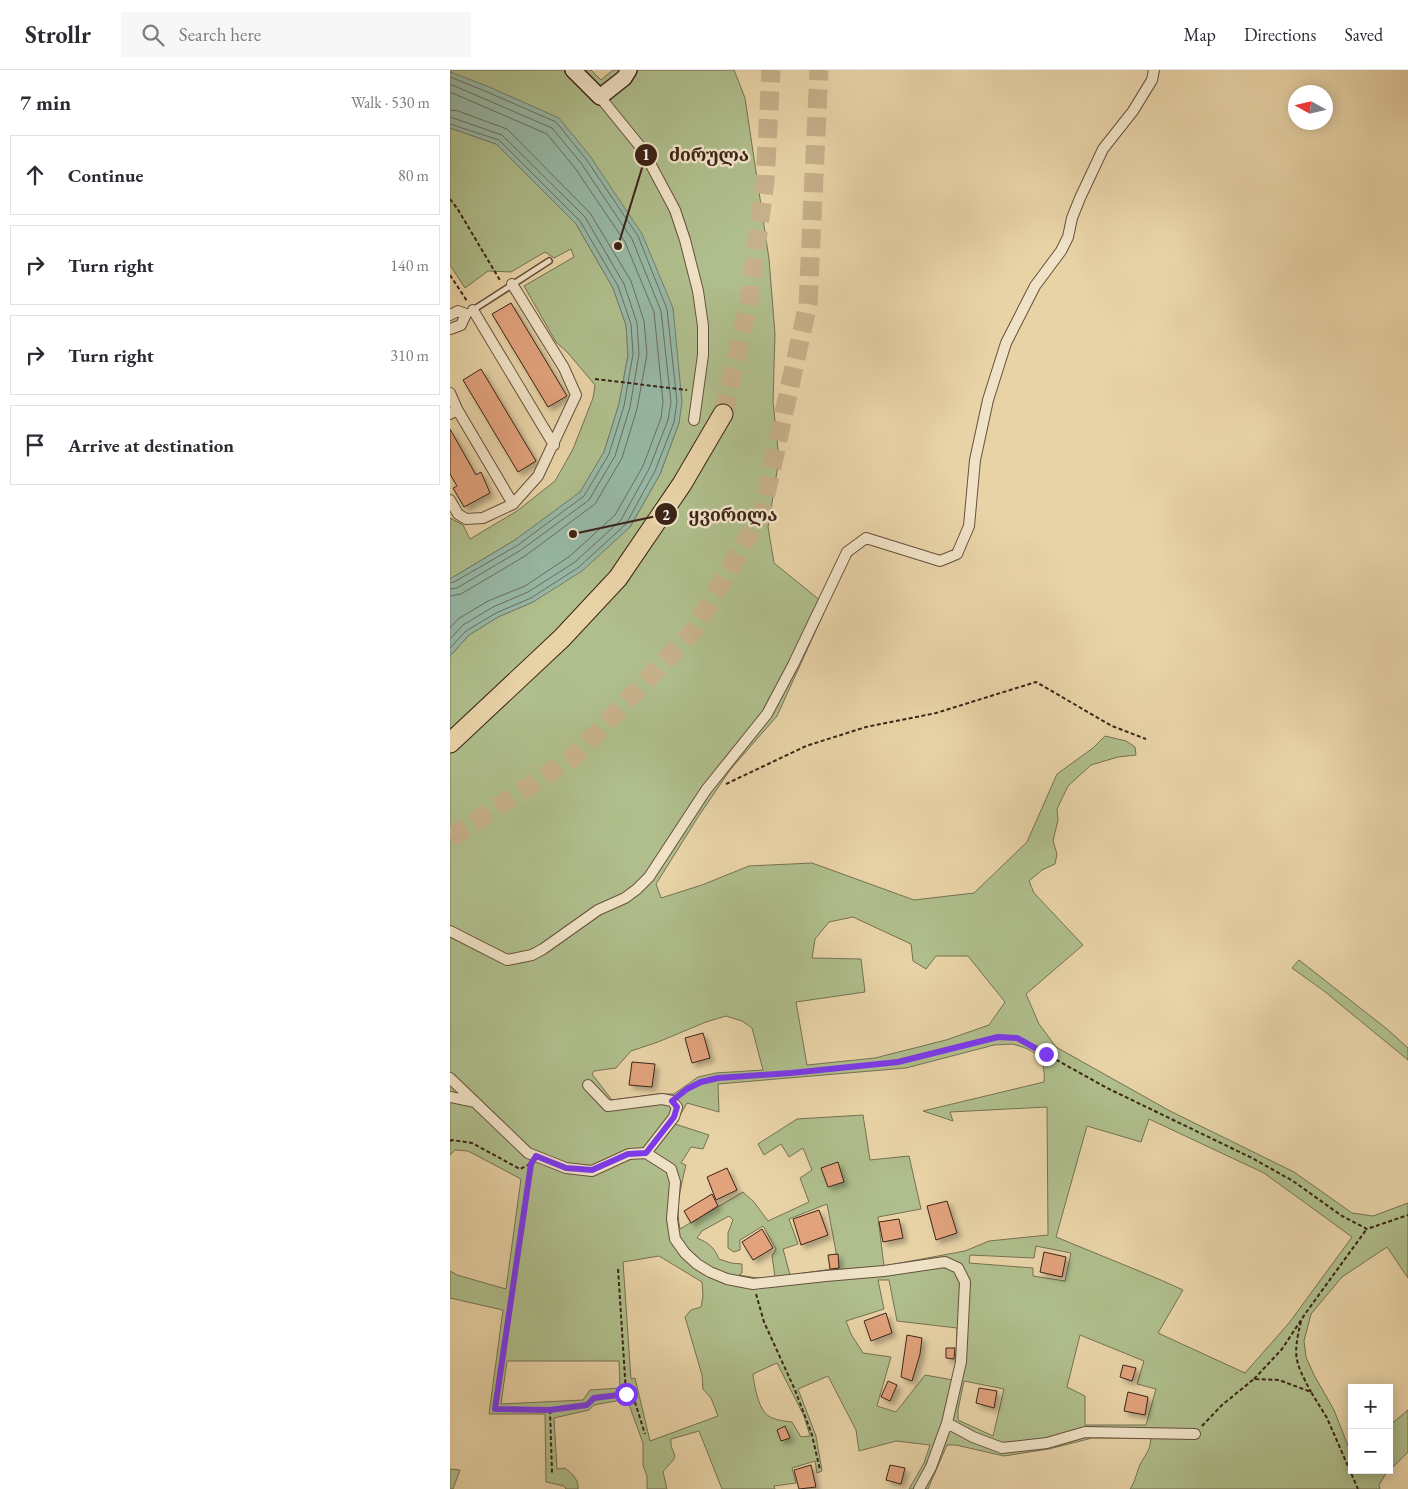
<!DOCTYPE html>
<meta charset="utf-8">
<style>
:root{--surface:#fff;--page:#f7f7f7;--text:#2b2b33;--muted:#7c7c81;--line:#e1e1e2}
body{margin:0;font-family:"EB Garamond","Noto Serif Georgian",serif;background:var(--page);color:var(--text)}
.controls{position:absolute;right:15px;bottom:15px;display:grid;overflow:hidden;border-radius:0px;box-shadow:0 2px 12px #0003}
.controls button{width:45px;height:45px;display:grid;place-items:center;padding:0;border:0;border-bottom:1px solid var(--line);background:var(--surface);color:var(--text);font:25px sans-serif}
.compass{position:absolute;left:838px;top:15px;width:45px;height:45px;border-radius:50%;background:var(--surface);box-shadow:0 2px 12px #0003;rotate:278deg}
.stop{position:absolute;width:15px;height:15px;margin:-11px;border:4px solid #7c3aed;border-radius:50%;background:#fff}
.stop.end{background:#7c3aed;border-color:#fff;box-shadow:0 1px 5px #0008}
.list{margin:0;padding:0;list-style:none}
h2{display:flex;justify-content:space-between;align-items:center;height:65px;margin:0;padding:0 20px;font-size:21px}
h2 small{font-size:16px;font-weight:400;color:var(--muted)}
.list li{display:grid;grid-template-columns:32px 1fr auto;gap:15px;align-items:center;box-sizing:border-box;height:80px;margin:0 10px 10px;padding:0 10px;border:1px solid var(--line);border-radius:0px}
.list b{display:block;font-size:19px;white-space:nowrap}
.list em{font-size:16px;font-style:normal;color:var(--muted)}
.icon{flex:none;width:28px;height:28px;fill:none;stroke:currentColor;stroke-width:2;stroke-linecap:round;stroke-linejoin:round}
.map{position:relative;flex:none;width:958px;height:1419px;overflow:hidden}
header{display:flex;align-items:center;gap:30px;box-sizing:border-box;height:70px;padding:0 25px;background:var(--surface);border-bottom:1px solid var(--line)}
header strong{font-size:24px}
nav{display:flex;gap:28px;margin-inline-start:auto;font-size:18px}
.search{width:350px;height:45px;background:var(--page);display:flex;align-items:center;gap:12px;box-sizing:border-box;padding:0 18px;border-radius:0px;color:var(--muted);font-size:19px}
main{display:flex}
aside{flex:1;background:var(--surface)}
.map>svg:first-child{display:block}
.green{fill:#afbe8c;stroke:#767152;fill-rule:evenodd}
.water{fill:#97b8a6;stroke:#737d6d}
.lines{fill:none;stroke-linecap:round;stroke-linejoin:round}
.shore{stroke:#6a6e5f;stroke-width:1}
.building{fill:#e1a27b;stroke:#3c2418;filter:url(#shadow)}
.highway-tunnel{stroke:#c6b08a;stroke-width:19;stroke-dasharray:19 9;stroke-linecap:butt}
.lane-casing{stroke:#67503c;stroke-width:8}
.street-casing{stroke:#67503c;stroke-width:12}
.secondary-casing{stroke:#3c2418;stroke-width:18}
.highway-casing{stroke:#3c2418;stroke-width:21}
.path{stroke:#3c2418;stroke-width:2;stroke-dasharray:4 2.5;stroke-linecap:butt}
.lane{stroke:#f0e2c6;stroke-width:5}
.street{stroke:#f0e2c6;stroke-width:10}
.secondary{stroke:#f0e2c6;stroke-width:15}
.highway{stroke:#e8d3a7;stroke-width:19}
.route{stroke:#7c3aed;stroke-width:6}
.leader{fill:none;stroke:#3c2418;stroke-width:2}
.callout-dot{fill:#3c2418;stroke:#f0e2c6;stroke-width:2}
.mark-label{font-size:15px;text-anchor:middle;font-weight:bold;fill:#fff}
.callout-label{font-size:18px;text-anchor:middle;font-weight:bold;fill:#3c2418;stroke:#f0e2c6;stroke-width:5;stroke-linejoin:round;paint-order:stroke}
</style>
<header>
<strong>Strollr</strong>
<div class="search"><svg class="icon" aria-label="search" viewBox="0 0 24 24"><circle cx="10" cy="10" r="6"/><path d="M15 15l6 6"/></svg>Search here</div>
<nav><a>Map</a><a>Directions</a><a>Saved</a></nav>
</header>
<main>
<aside>
<h2>7 min<small>Walk · 530 m</small></h2>
<ul class="list">
<li><svg class="icon" aria-label="ahead" viewBox="0 0 24 24"><path d="M12 20V5M6 11l6-6 6 6"/></svg><div><b>Continue</b></div><em>80 m</em></li>
<li><svg class="icon" aria-label="right" viewBox="0 0 24 24"><path d="M7 20v-9h11M14 6l5 5-5 5"/></svg><div><b>Turn right</b></div><em>140 m</em></li>
<li><svg class="icon" aria-label="right" viewBox="0 0 24 24"><path d="M7 20v-9h11M14 6l5 5-5 5"/></svg><div><b>Turn right</b></div><em>310 m</em></li>
<li><svg class="icon" aria-label="arrive" viewBox="0 0 24 24"><path d="M6 21V4h12l-3 4 3 4H6"/></svg><div><b>Arrive at destination</b></div></li>
</ul>
</aside>
<div class="map">
<svg width="958" height="1419" viewBox="0 0 958 1419">
<defs>
<filter id="shadow"><feDropShadow dx="4" dy="4" stdDeviation="2.5" flood-color="#0004"/></filter>
</defs>
<rect width="100%" height="100%" fill="#e8d3a7"/>
<filter id="stains"><feTurbulence type="fractalNoise" baseFrequency=".004" numOctaves="4"/><feColorMatrix values="0 0 0 0 .2 0 0 0 0 .09 0 0 0 0 .02 0 0 0 .5 -.17"/></filter>
<radialGradient id="worn" r=".72"><stop offset=".6" stop-color="#630" stop-opacity="0"/><stop offset="1" stop-color="#630" stop-opacity=".3"/></radialGradient>
<path class="green" d="M0 0H141L151 10 163 0H284L295 28 319 189 325 264 323 332 329 389 318 457 324 493 377 536 327 646 280 700 248 747 206 814 211 828 252 815 299 796 362 793 464 830 524 823 577 772 607 704 643 678 655 666 676 671 685 677 686 685 668 687 641 695 618 716 607 739 608 750 603 771 607 784 605 794 592 800 579 811 584 823 633 875 576 924 589 954 606 977 720 1041 844 1102 902 1143 923 1146 958 1133V1208L937 1177 892 1207 861 1244 854 1271 856 1287 864 1305 884 1340 902 1386V1400H939V1356L958 1340V1382L935 1405 929 1415 930 1419H680C685 1412 686 1405 689 1397 694 1385 700 1383 701 1368H642L599 1379 554 1386 506 1375H497L478 1419H459L474 1393 480 1375 446 1371 409 1381 406 1360 378 1306 348 1319 366 1366 372 1401 367 1403 365 1391 342 1398 346 1413 324 1416 325 1419H272L249 1361 221 1369V1376L225 1386C223 1392 217 1396 213 1402L217 1419H197V1406L193 1395V1373L177 1329 144 1335 139 1340 104 1348 107 1399 115 1398C122 1404 129 1409 128 1419H116L114 1416 96 1412 95 1344H39L53 1240 0 1228V1201L7 1205 56 1219 71 1109 18 1081 5 1080 0 1085V586L19 565 48 547 83 532 180 457 210 404 229 353 223 238ZM403 847 461 874 463 891 476 899 486 886H518L555 932 539 955 496 970 425 988 357 995 346 932 415 922 411 889 362 888 365 869 379 852ZM276 946 292 951 302 958 313 1000 266 1003 248 1007 224 1024H208L162 1030 142 1004 144 1001 166 998 181 981 208 972 256 952ZM562 974C585 980 596 986 594 1012L473 1041 503 1051 500 1042 597 1037 598 1165 539 1171 515 1181 434 1196 428 1147 471 1139 459 1086 420 1090 413 1045 347 1049 308 1074 314 1085 331 1074 339 1087 353 1078 362 1100 350 1108 359 1132 318 1151 304 1132 293 1122 230 1159C225 1138 231 1116 236 1095L231 1093 241 1077 253 1079 259 1065 225 1054 237 1033 269 1042 268 1014 456 998 544 975ZM699 1049 814 1103 902 1167 839 1253 795 1303 708 1263 733 1220 711 1210 606 1167 637 1056 691 1072ZM377 1134 389 1198 340 1205 333 1179 348 1174 339 1149ZM279 1146 283 1150 278 1163V1178L284 1182 290 1180V1170L313 1156 326 1179 322 1186 325 1207 307 1208 289 1205 292 1203V1194L281 1193 269 1189C264 1177 259 1173 247 1168L252 1161ZM586 1176 621 1183 615 1211 583 1206V1198L519 1193 520 1185 584 1188ZM209 1186 252 1212 253 1226 251 1237 241 1240 235 1247 252 1305 253 1319 261 1328 268 1346 200 1371 185 1308 181 1309 173 1192ZM428 1210H439L447 1251 507 1258 506 1297 503 1310 475 1305 446 1342 427 1336 441 1287 413 1283 401 1264 396 1251 434 1239ZM630 1265 694 1291 687 1314 706 1319 696 1355H635V1326L617 1317ZM57 1291H169L170 1318 140 1320 133 1330 51 1334ZM327 1293 354 1346 360 1366 351 1367 342 1352C334 1351 321 1350 315 1343 308 1335 304 1315 303 1304ZM514 1311 554 1319 543 1366 508 1350V1340Z
M0 58 46 74 126 154 163 218 176 255 178 285 169 334 154 382 130 423 65 470 0 509V448L13 455 20 469 67 441 105 411 123 379 143 328 145 315 118 283 106 272 74 216 124 187 121 179 104 188 95 182 61 202 38 201 15 218 0 195Z
M849 890 937 959 958 978V990L874 921 842 898Z
M0 1399 10 1400 3 1419H0Z"/>
<path class="water" d="M0 2 37 16 109 48 140 86 192 164 223 238 232 332 229 353 210 404 180 457 132 501 83 532 48 547 19 565 0 586V509L65 470 130 422 154 382 169 334 178 285 176 255 163 218 126 154 46 74 0 58Z"/>
<g class="lines">
<path class="shore" d="M0 7 35 21 106 52 136 89 188 166 217 239 227 332 224 352 205 401 176 454 129 497 81 528 46 543 16 561 0 578
M0 14 102 58 131 93 182 169 211 241 221 332 218 350 199 399 171 450 125 492 78 522 43 537 13 555 0 569
M0 22 97 64 125 98 175 172 204 242 213 332 211 348 193 396 165 445 120 486 75 516 38 531 8 549 0 558
M0 40 8 41 57 59 140 143 181 211 194 251 197 284 187 339 172 388 145 434 75 486 11 524 0 526
M0 47 52 65 135 147 174 214 187 253 189 284 180 337 165 386 139 430 71 480 7 518 0 519
M0 54 49 70 130 151 168 216 181 254 183 284 174 336 159 384 134 426 68 475 4 512 0 513"/>
</g>
<path class="building" d="M61 233 117 326 98 337 42 244Z
M31 299 86 391 68 402 13 310Z
M0 359 26 405 31 402 40 423 14 437 3 418 7 416 0 404Z
M253 963 260 988 242 993 235 968Z
M182 992 205 994 202 1017 179 1015Z
M388 1092 394 1112 378 1117 371 1098Z
M277 1098 287 1120 266 1130 257 1107Z
M262 1124 268 1136 241 1153 234 1141Z
M497 1131 507 1163 486 1170 477 1136Z
M369 1140 378 1165 351 1175 343 1149Z
M449 1149 453 1168 433 1172 429 1152Z
M312 1159 323 1178 303 1190 292 1172Z
M594 1182 616 1187 612 1207 590 1202Z
M388 1184 389 1198 380 1199 378 1185Z
M436 1243 442 1263 421 1271 414 1251Z
M457 1265 472 1268 470 1284 462 1311 451 1307Z
M496 1278H505L504 1289 496 1288Z
M673 1295 686 1298 682 1311 670 1307Z
M438 1311 447 1315 440 1331 431 1327Z
M529 1318 547 1321 544 1338 526 1333Z
M678 1322 698 1327 695 1345 674 1341Z
M335 1356 340 1368 331 1371 327 1360Z
M361 1395 366 1417 349 1419 344 1400Z
M440 1395 455 1398 451 1414 436 1410Z"/>
<g class="lines">
<path class="highway-tunnel" d="M273 344 298 237 315 112 321 0
M0 768 125 686 245 559 312 442 358 234 369 0"/>
<defs>
<path id="lane" d="M23 240 99 191"/>
<path id="street" d="M150 27 193 80 225 140 235 170 248 221 253 256V285L244 350
M23 240 104 375
M0 245 8 241 16 244 11 255 0 259
M0 323 7 339 0 344
M7 339 63 434
M0 430 8 444 16 449 33 448 63 434 88 406 126 325 114 298 62 214
M0 861 57 890 82 885 93 879 148 840 175 828 187 819 199 807 256 720 317 644 343 595 397 482 416 468 490 491 507 484 519 456 525 390 538 330 556 273 585 216 611 181 618 167 622 148 630 128 653 79 683 41 702 10 704 0
M0 1008 78 1083 116 1098 142 1101 179 1084 196 1083 224 1047 227 1037 222 1031 212 1029 158 1036 138 1015
M0 1027 25 1032
M196 1083 221 1099 225 1112 222 1149 225 1169 235 1183 247 1194 260 1202 277 1209 303 1214 376 1206 434 1201 495 1192 508 1198 515 1212 511 1292 497 1353 481 1397 469 1419
M497 1353 523 1367 552 1378 597 1373 635 1362 745 1364"/>
<path id="secondary" d="M123 0 150 27 174 8 179 0"/>
<path id="highway" d="M0 673 112 568 168 508 232 414 273 344"/>
</defs>
<use href="#lane" class="lane-casing"/>
<use href="#street" class="street-casing"/>
<use href="#secondary" class="secondary-casing"/>
<use href="#highway" class="highway-casing"/>
<path class="path" d="M0 129 7 138 51 212
M0 205 17 231
M145 309 237 320
M276 714 356 676 416 657 486 643 586 612 662 656 696 669
M230 1025 237 1019 251 1012 268 1008 341 1003 449 992 549 967 567 968 657 1018 802 1088 843 1111 892 1146 917 1159 958 1145
M0 1071 2 1070 22 1073 70 1099 78 1095
M81 1096 45 1339 100 1340 137 1335 144 1328 176 1323 168 1198
M306 1224 314 1252 345 1320 362 1365 370 1400
M851 1251C843 1286 844 1290 861 1322
M804 1309 832 1279 855 1244 916 1160
M176 1323 184 1329 195 1364
M100 1340 102 1403
M752 1356 772 1335 804 1309 829 1310 861 1322 877 1348 908 1419"/>
<use href="#lane" class="lane"/>
<use href="#street" class="street"/>
<use href="#secondary" class="secondary"/>
<use href="#highway" class="highway"/>
</g>
<g class="lines">
<path class="route" d="M176 1324 144 1328 137 1335 100 1340 45 1339 81 1094 86 1086 116 1098 142 1100 178 1084 196 1083 224 1047 227 1037 222 1031 237 1019 251 1012 268 1008 341 1003 448 992 548 967 567 968 596 984"/>
</g>
<path class="leader" d="M168 176L196 85M123 464L216 444"/>
<g class="callout-dot">
<circle cx="168" cy="176" r="5"/>
<circle cx="123" cy="464" r="5"/>
<circle cx="196" cy="85" r="12"/>
<circle cx="216" cy="444" r="12"/>
</g>
<g class="mark-label">
<text x="196" y="90">1</text>
<text x="216" y="450">2</text>
</g>
<g class="callout-label">
<text x="259" y="91">ძირულა</text>
<text x="283" y="451">ყვირილა</text>
</g>
<rect width="100%" height="100%" filter="url(#stains)"/>
<rect width="100%" height="100%" fill="url(#worn)"/>
</svg>
<div class="controls">
<button>+</button>
<button>−</button>
</div>
<svg class="compass" viewBox="-18 -18 36 36"><path d="M0-13l5 13h-10z" fill="#e53935"/><path d="M0 13l5-13h-10z" fill="#7c7c81"/></svg>
<div class="stop" style="left:176px;top:1324px"></div>
<div class="stop end" style="left:596px;top:984px"></div>
</div>
</main>
